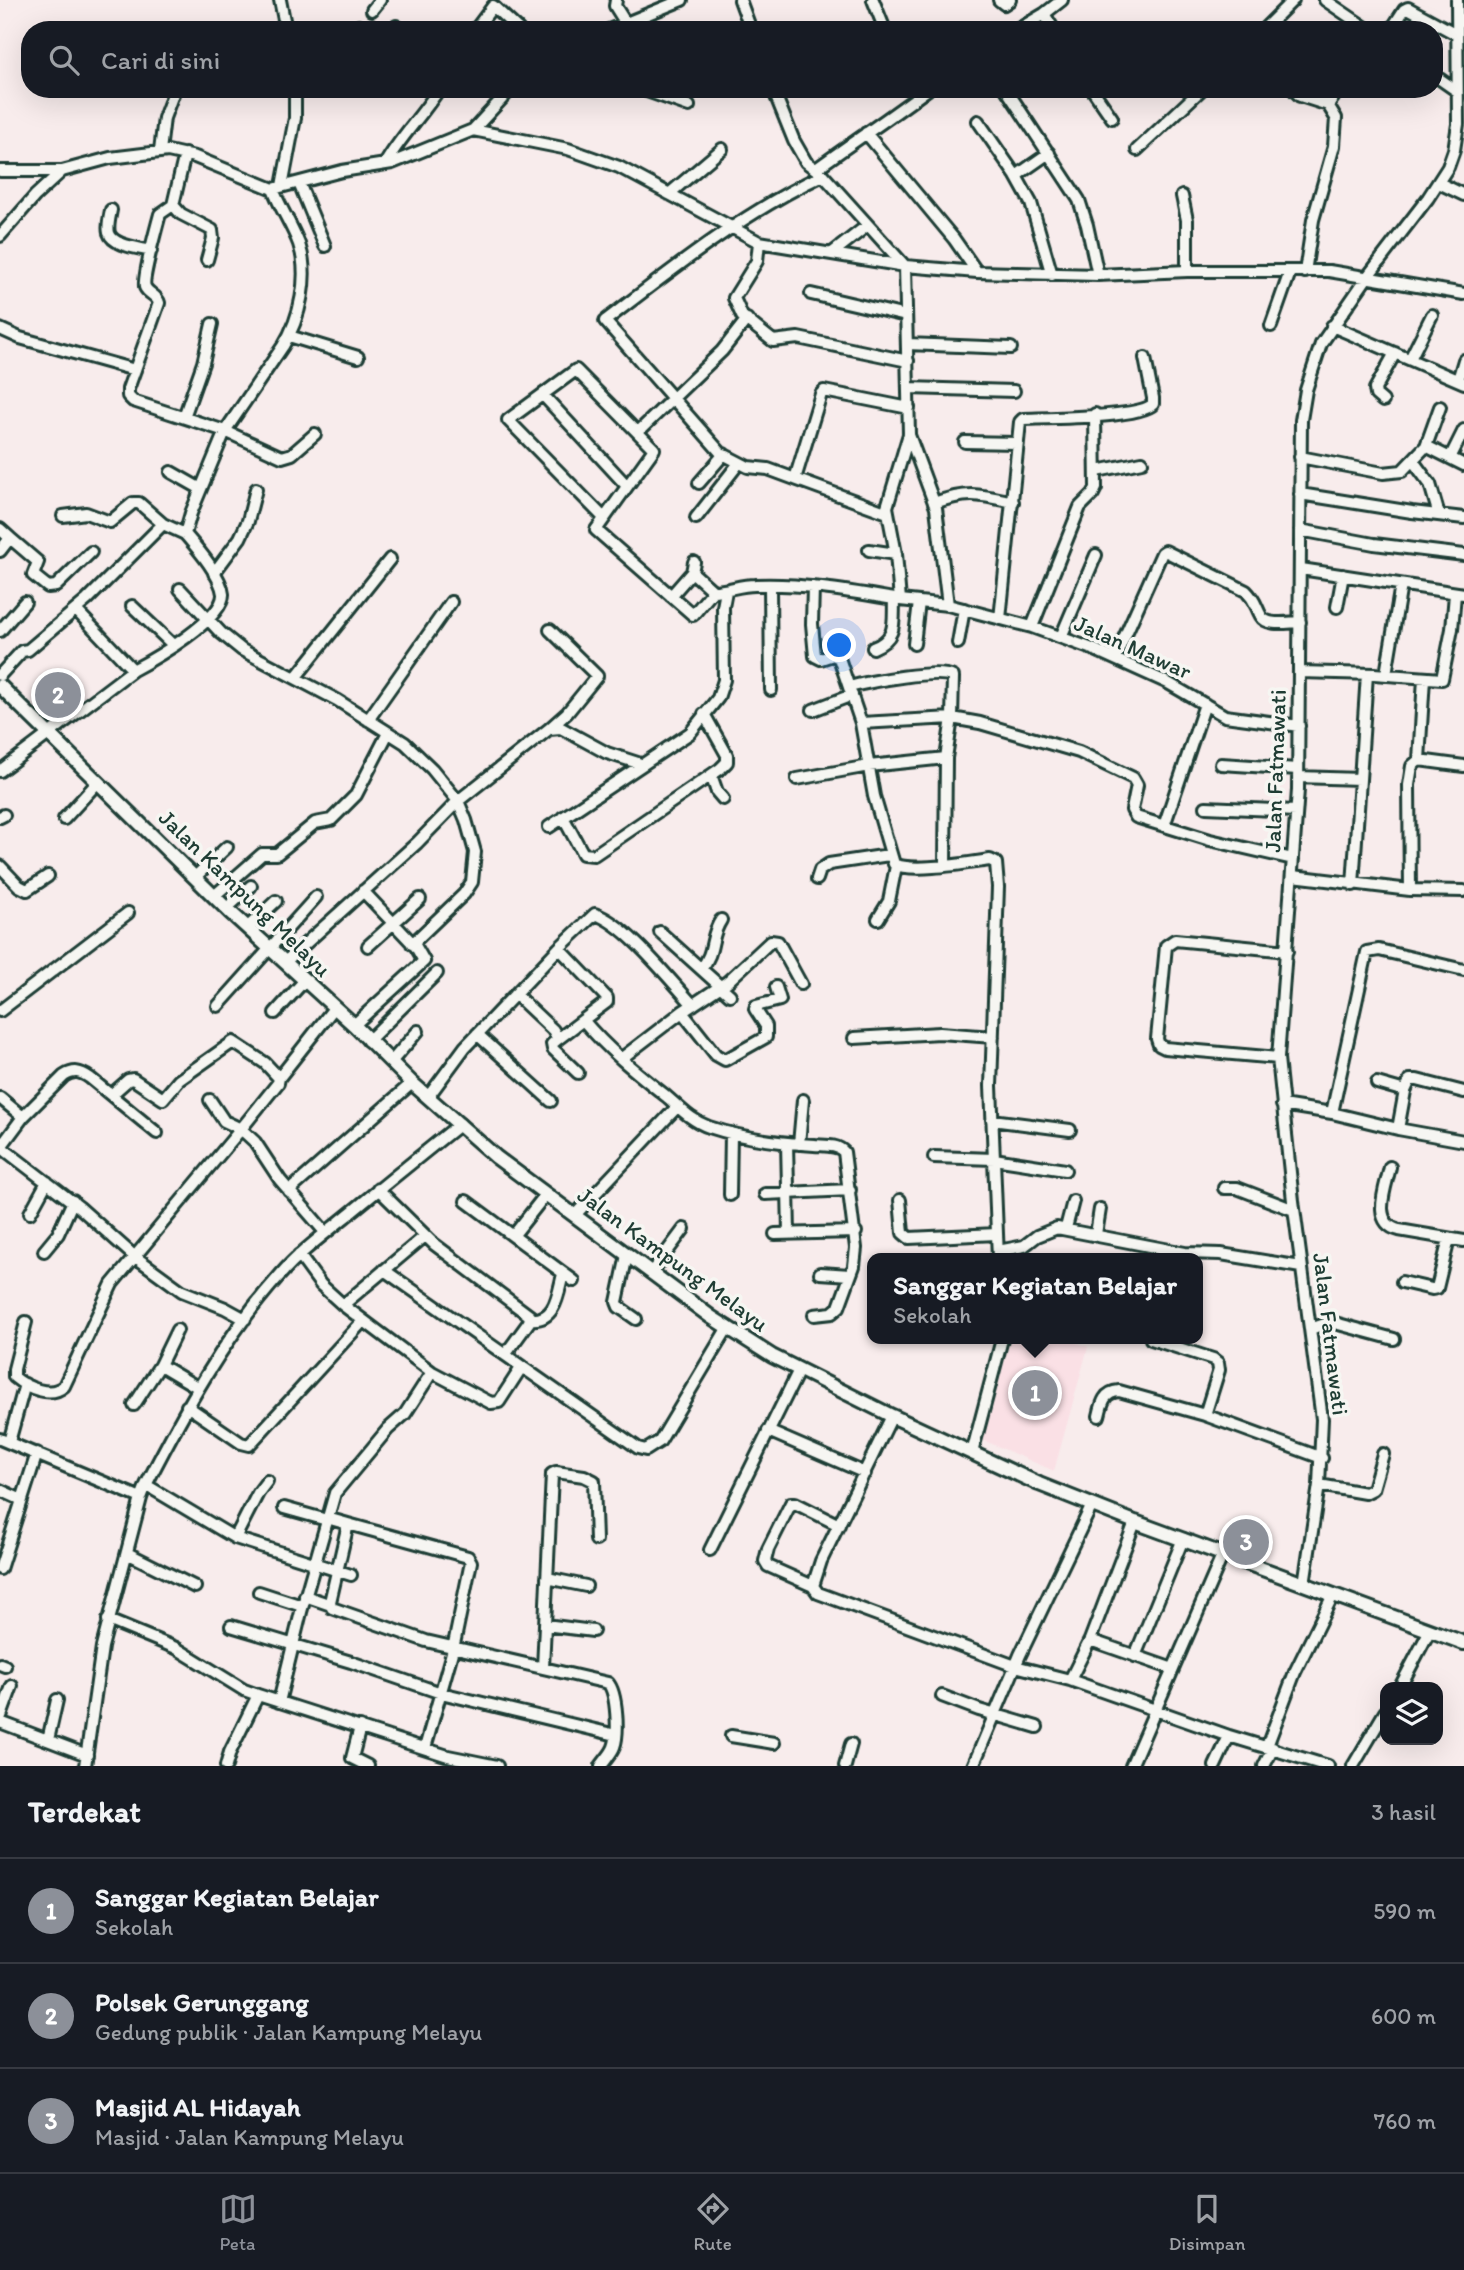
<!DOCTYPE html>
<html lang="id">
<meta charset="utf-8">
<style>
:root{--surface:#171b24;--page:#242831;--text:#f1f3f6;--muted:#9ea1a6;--line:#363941;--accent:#8c9099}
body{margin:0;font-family:Itim,sans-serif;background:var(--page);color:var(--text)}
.controls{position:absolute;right:21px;bottom:21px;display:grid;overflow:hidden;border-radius:14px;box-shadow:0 7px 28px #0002}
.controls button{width:63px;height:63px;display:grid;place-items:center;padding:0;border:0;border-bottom:2px solid var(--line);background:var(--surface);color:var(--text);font:35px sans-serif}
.you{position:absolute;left:840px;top:646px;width:24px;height:24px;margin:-18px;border:5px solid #fff;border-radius:50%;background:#1a73e8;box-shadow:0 0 0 10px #1a73e833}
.badge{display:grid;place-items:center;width:46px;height:46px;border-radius:50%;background:var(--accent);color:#fff;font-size:23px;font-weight:700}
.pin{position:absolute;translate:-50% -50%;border:4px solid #fff;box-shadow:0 2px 7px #0006}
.popup{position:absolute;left:867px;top:1253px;width:336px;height:91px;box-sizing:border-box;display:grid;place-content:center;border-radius:14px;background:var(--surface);filter:drop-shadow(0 2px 5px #0005);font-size:23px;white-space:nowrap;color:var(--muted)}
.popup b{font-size:26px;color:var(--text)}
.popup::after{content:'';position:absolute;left:50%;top:100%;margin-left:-14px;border:14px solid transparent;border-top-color:var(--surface)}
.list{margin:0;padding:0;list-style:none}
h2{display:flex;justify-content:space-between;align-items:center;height:91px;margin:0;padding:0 28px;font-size:30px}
h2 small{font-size:23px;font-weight:400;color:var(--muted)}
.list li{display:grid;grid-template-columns:46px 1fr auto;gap:21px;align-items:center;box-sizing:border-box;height:105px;padding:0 28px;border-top:2px solid var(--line)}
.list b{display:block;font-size:26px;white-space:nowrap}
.list p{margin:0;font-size:23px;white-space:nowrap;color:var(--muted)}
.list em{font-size:23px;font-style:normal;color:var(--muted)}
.icon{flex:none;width:38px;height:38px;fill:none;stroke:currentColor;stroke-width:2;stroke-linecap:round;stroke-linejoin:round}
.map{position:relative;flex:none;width:1464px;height:1766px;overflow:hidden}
.search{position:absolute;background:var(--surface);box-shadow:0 7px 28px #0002;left:21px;right:21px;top:21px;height:77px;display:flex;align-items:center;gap:18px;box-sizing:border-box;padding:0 24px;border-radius:28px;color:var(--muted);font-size:26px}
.sheet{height:406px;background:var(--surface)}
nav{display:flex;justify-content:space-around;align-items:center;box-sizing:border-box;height:98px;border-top:2px solid var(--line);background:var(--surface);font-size:19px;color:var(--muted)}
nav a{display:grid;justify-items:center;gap:4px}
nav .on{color:var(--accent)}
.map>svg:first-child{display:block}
.built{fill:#fae0e5}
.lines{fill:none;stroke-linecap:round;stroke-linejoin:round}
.minor-casing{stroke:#1f3d34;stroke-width:16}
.major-casing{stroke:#1f3d34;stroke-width:18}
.minor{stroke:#f6f6f2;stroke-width:10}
.major{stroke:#f6f6f2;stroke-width:12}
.labels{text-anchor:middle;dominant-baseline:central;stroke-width:7;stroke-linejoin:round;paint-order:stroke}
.street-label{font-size:23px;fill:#1f3d34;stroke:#f6f6f2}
</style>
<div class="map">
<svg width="1464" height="1766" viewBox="0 0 1464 1766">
<rect width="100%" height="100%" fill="#f8ecec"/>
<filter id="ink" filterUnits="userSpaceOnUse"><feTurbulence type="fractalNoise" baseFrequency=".0143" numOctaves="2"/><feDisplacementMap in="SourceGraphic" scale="14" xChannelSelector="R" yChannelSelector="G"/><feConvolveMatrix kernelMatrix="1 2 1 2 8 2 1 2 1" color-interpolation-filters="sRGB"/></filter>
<g filter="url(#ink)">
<path class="built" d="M1007 1339H1068L1088 1347 1054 1471 983 1440Z"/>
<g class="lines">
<defs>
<path id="minor" d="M280 0 286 30
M616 0 615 6 625 22
M740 0 751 30
M873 0 885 30
M999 0 1004 4 1010 0
M1325 0 1369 30
M372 10 380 0
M1044 14 1054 30
M359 26 364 30
M396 26 402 30
M475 30 493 6 519 30
M609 30 682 0
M1017 30 1044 14 1062 0
M1263 30 1293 0
M1391 30 1404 10 1408 8 1456 34
M1434 75 1457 91
M641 89 689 106
M773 89 794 141 806 162 823 175 905 266 909 434 887 507 896 554 900 600 948 605 1032 627 1095 650 1168 683 1225 716 1299 726
M1006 89 1079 200 1087 225 1098 275
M1092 89 1112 118
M1293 89 1300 96 1328 105
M978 121 1016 176 1031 203 1052 275
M473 130 568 149 619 167 759 242 905 266 977 272 1098 275 1187 271H1329L1464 294
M866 133 954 239 977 272
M1137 150 1202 89
M160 151 164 118 173 94
M185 154 173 205 160 214C157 225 142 280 145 287 148 294 157 295 159 303L128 389V396L133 401 225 431 282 457 292 454 315 434
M385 164C400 137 422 116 439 89
M816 169C853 142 891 117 928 89
M0 171H62L110 158 168 151 195 157 273 189
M1016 176 1049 153
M299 183 325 246
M1439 183 1464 195
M282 186 295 118V89
M669 194 722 149
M1182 196 1187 220V271
M173 205 181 214 212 230 213 238 207 260
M111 210C110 216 107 226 109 233 113 246 140 248 151 251
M0 236 35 196 62 171
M759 242 757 261 734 298 742 316 773 341 798 338 908 361
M831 254 868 225
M1305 272 1313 220 1334 146 1336 118 1328 105 1339 89
M811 294 906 316
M1271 326 1290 272
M1332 326 1464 383
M0 329 20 338 135 370
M289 336 358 357
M907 344 1011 348
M1410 359 1432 315
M1458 380 1464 360
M908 388 1014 391
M543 395 627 486
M1383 401 1376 395 1375 389 1395 353
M184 417 203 363 212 324
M639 431 722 351 747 319
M909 435 936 508 948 605
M965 442 1017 443
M1426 446 1464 465
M1300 457 1383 473 1402 471 1426 446 1440 407
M1450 458 1464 430
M1413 461 1430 484 1439 515
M1097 471 1142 462
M171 472 201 489
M795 479 768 469 748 467 721 453 605 321C674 268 743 213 823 175
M699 483 724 454
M1300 494 1412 512 1464 518
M934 503C968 491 978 494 1013 502
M888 513 795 479 821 394 824 391 909 408
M63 516 86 513 110 522 133 503H139L163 524 185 534
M604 518 508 420 576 370 654 449 596 530 693 615 713 591C728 591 739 585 755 585 804 583 852 592 900 600
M696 518 739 463
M0 529 10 538 0 551
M1300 530 1374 544 1464 555
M10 538 38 562 33 575 48 587 56 586 91 552
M869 550 896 554
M694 562 692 572 713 591
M1301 569 1464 594
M214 573 240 538 248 521 256 489
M770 585 771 690
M813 587 812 624 815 656 821 659 833 655 839 658 861 723 874 796 894 864C912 873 968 863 990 860L996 863 998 887 991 1086 998 1258
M180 589 221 633 242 650 337 700 405 743 432 769 458 801 466 820 475 852 472 882 464 894 412 944
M671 596 692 572
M132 606 173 645
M1337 607 1343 575
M76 610 133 670
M1000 619 1020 422 1023 419C1047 418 1140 418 1153 404V398L1145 358
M1032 627 1080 507 1093 494 1096 488 1095 414
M0 631 25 602
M1061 637 1096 555
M958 643 964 609
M914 644 919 602
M873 648C898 638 893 622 894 599
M1115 658 1162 553 1165 551 1246 591C1256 601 1255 605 1261 616 1267 627 1289 622 1300 622
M1300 672 1374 674 1442 679 1452 629 1455 594
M1386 674 1401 585
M0 675 22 651 28 650 87 600 163 524
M296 677 390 559
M849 687C868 682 939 668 953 677L952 718 861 723
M813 710 852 695
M368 720 451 602
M549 729 567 713 597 676 550 630
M1419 760 1424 678
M1221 764 1298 769
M0 771 133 670C154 659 224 619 223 594 221 575 197 548 185 534L191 513 225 431 283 346C300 319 310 276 299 244 292 225 280 208 273 189L342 171 392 163 473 130 511 89
M711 775 717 792 723 799
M1298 777 1360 779
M797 779 869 766 946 758
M1206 807 1296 811
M0 817 4 815
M563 817 583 854 594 855 720 769 727 762V755L704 714
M64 819 98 782
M1164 826 1205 704
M549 827 690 733 718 698 724 680 723 607 726 591
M0 866 19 886 27 890 48 876
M945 866 946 758 952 718 980 723 1079 752 1133 778 1137 785 1132 810 1136 817 1210 840 1293 859
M1293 876 1410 890 1464 891
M195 877 227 847
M817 879 820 870 829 864 889 855
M1353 885 1367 674
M1410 890 1409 785 1412 766 1419 760 1464 766
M214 896 262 854H277L315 823 331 820 356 795 388 733
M227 908 251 886
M878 919 889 901 896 866
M247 928 276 901
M660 932 730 995
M368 946 420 899
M559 948 607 998V1002L583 1020C607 1049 637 1073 666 1096 679 1107 691 1121 709 1127 742 1138 779 1143 814 1145 824 1146 837 1144 844 1152L856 1248 854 1266 839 1307 832 1313 814 1315
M285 962 417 843 458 801 549 729 561 728 607 753 641 764
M701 969C716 951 709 938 721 920
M515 994 553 1030 558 1039 552 1044 553 1049 578 1073
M218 1006 316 897
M0 1011 128 913
M682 1012 716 1055 725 1060 766 1037V1026L755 1009 756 1006 780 1000 776 987
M275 1013 305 980
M354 1025 424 961 416 947 363 891
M477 1034 551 1101
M854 1038 940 1033 993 1037
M558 1039 583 1020
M368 1041 437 973
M622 1058 682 1012 727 982 771 941 778 942 801 984
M1278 1058 1165 1048 1159 1045 1157 1039 1166 946 1175 940 1287 951
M391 1062 418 1031
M279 1078 334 1008
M1377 1083 1405 1091
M111 1095 128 1080 133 1079 163 1099 179 1080 233 1042 265 1063 279 1078 278 1083 241 1129 224 1121 210 1100
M428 1097 465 1047 559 948 595 914C626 924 670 980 693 1005
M0 1098 23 1117
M1282 1105 1332 1113 1398 1129 1405 1091 1410 1080H1417L1464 1092
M1332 1113 1367 952 1379 950 1464 970
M992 1120 1070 1130
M1398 1129 1464 1141
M787 1143 789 1233
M799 1144 803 1100
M1 1147 79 1207 134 1256 182 1291 225 1308 245 1319
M0 1148 23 1117 64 1076C74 1070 80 1071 90 1078L157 1133
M934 1157 994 1159 1065 1170
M1390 1167C1386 1187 1370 1223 1399 1230L1464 1241
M1224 1188H1237L1294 1210
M378 1189 434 1244 530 1316 529 1322 505 1355
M289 1191 412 1083
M765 1194 850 1190
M730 1195 731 1133
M900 1200 903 1233 909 1238 997 1234
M466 1201 574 1281
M30 1213 47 1182
M575 1215 677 1107
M1066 1228 1073 1201
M775 1234 856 1232
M1096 1234 1100 1209
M513 1236 546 1194
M44 1251 58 1234 73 1201
M998 1251 1024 1246 1037 1236 1057 1228 1185 1253 1221 1254 1301 1267
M299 1255 321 1285 343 1305 432 1372 491 1403 499 1402 521 1368
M627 1255 617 1302 619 1307 636 1319
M384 1270 638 1448 646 1450 660 1441 728 1327
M651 1273 684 1229
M820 1273 850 1275
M1402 1282 1432 1289 1437 1288 1449 1239
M343 1305 425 1236
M530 1319C556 1322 558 1293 563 1274
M26 1322 14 1369V1377C27 1388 51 1398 64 1386L112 1284 241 1129 255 1142 280 1180 325 1232
M1310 1329 1331 1322 1394 1339
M1151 1339 1213 1359 1218 1363 1219 1370 1205 1415
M160 1365 197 1387
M134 1405 160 1365 177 1330
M187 1406 241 1443 249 1445 363 1321
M1099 1416C1102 1403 1104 1392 1119 1391L1205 1415 1322 1458
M768 1431 865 1473
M0 1439 141 1498
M9 1442 25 1384
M972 1453 1002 1339
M146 1485 235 1538 351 1575
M1319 1485 1365 1493 1373 1489 1383 1454
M0 1490 22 1500
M284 1508 327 1520
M327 1518 348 1524 330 1602 332 1608 426 1641 608 1683C617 1693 619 1734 614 1747 612 1753 605 1760 601 1766
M1135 1522 1090 1640 1173 1669
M348 1524 468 1557 471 1562 453 1649 425 1748
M839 1525 795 1503H791L768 1549 765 1561 768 1566 813 1586 818 1593 1015 1666 1070 1680 1090 1640
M235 1538 258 1493 267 1481
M710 1550 799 1370
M127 1553 195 1587
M0 1569 37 1453
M547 1578 586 1586
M1304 1584 1319 1485 1322 1419 1293 1201 1278 1058 1298 790 1301 420 1306 390 1321 344 1368 276 1428 198 1448 167 1454 150 1458 124 1457 0
M813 1586 821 1561 892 1416
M259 1592 302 1606
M305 1596 331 1605
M108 1620 176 1648 244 1690 258 1695 448 1756 497 1766
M545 1625 593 1631
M231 1626 351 1662 441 1693 616 1735
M1135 1656 1183 1539
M0 1664 5 1666
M543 1668 552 1474 556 1472 584 1476 594 1481 596 1540
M1070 1680 1229 1736 1328 1766
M1400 1687 1429 1632
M942 1696 979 1710 1037 1727
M279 1702 301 1612 335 1493 388 1429 405 1414 432 1372
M0 1719 12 1686
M0 1722 87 1755
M360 1727 352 1758 368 1766
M731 1736 774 1743
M48 1740 57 1700
M1267 1746 1295 1672 1333 1595
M85 1766 102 1647 141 1498 146 1485C184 1411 224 1337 280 1275 299 1253 322 1236 344 1218 382 1187 421 1155 460 1124
M226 1766 230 1752 258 1695
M845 1766 851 1744
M973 1766 1020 1655 1092 1505
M1131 1766 1223 1554
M1215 1766 1229 1736
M1264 1766 1273 1748
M1353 1766 1385 1712"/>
<path id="major" d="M0 686 230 912 354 1025 412 1083 496 1157 711 1317 772 1356 892 1416 1039 1484 1135 1522 1464 1643"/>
</defs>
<use href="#minor" class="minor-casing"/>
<use href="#major" class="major-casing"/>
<use href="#minor" class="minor"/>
<use href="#major" class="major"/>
</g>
</g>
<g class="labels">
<g class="street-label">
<text transform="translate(1133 647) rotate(24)">Jalan Mawar</text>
<text transform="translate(1275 771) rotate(-88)">Jalan Fatmawati</text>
<text transform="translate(245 893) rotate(44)">Jalan Kampung Melayu</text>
<text transform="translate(673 1259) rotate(36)">Jalan Kampung Melayu</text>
<text transform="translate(1331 1334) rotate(83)">Jalan Fatmawati</text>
</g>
</g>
</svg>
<div class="controls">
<button><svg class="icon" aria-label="layers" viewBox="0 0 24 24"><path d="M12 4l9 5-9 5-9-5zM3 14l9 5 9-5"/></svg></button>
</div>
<div class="you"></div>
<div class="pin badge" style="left:1035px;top:1393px">1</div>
<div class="popup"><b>Sanggar Kegiatan Belajar</b>Sekolah</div>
<div class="pin badge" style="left:58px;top:695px">2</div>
<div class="pin badge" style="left:1246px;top:1542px">3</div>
<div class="search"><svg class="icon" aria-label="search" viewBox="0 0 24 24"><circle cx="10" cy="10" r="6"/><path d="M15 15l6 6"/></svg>Cari di sini</div>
</div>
<section class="sheet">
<h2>Terdekat<small>3 hasil</small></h2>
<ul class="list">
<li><span class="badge">1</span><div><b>Sanggar Kegiatan Belajar</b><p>Sekolah</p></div><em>590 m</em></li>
<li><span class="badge">2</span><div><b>Polsek Gerunggang</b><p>Gedung publik · Jalan Kampung Melayu</p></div><em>600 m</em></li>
<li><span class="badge">3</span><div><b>Masjid AL Hidayah</b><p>Masjid · Jalan Kampung Melayu</p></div><em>760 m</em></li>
</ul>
</section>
<nav>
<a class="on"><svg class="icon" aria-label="map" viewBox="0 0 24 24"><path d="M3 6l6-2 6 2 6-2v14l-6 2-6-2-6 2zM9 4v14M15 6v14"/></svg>Peta</a>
<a><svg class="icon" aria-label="directions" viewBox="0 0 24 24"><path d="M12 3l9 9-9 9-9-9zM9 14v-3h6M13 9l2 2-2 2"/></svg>Rute</a>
<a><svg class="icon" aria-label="saved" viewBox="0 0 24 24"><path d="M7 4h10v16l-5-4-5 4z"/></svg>Disimpan</a>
</nav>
